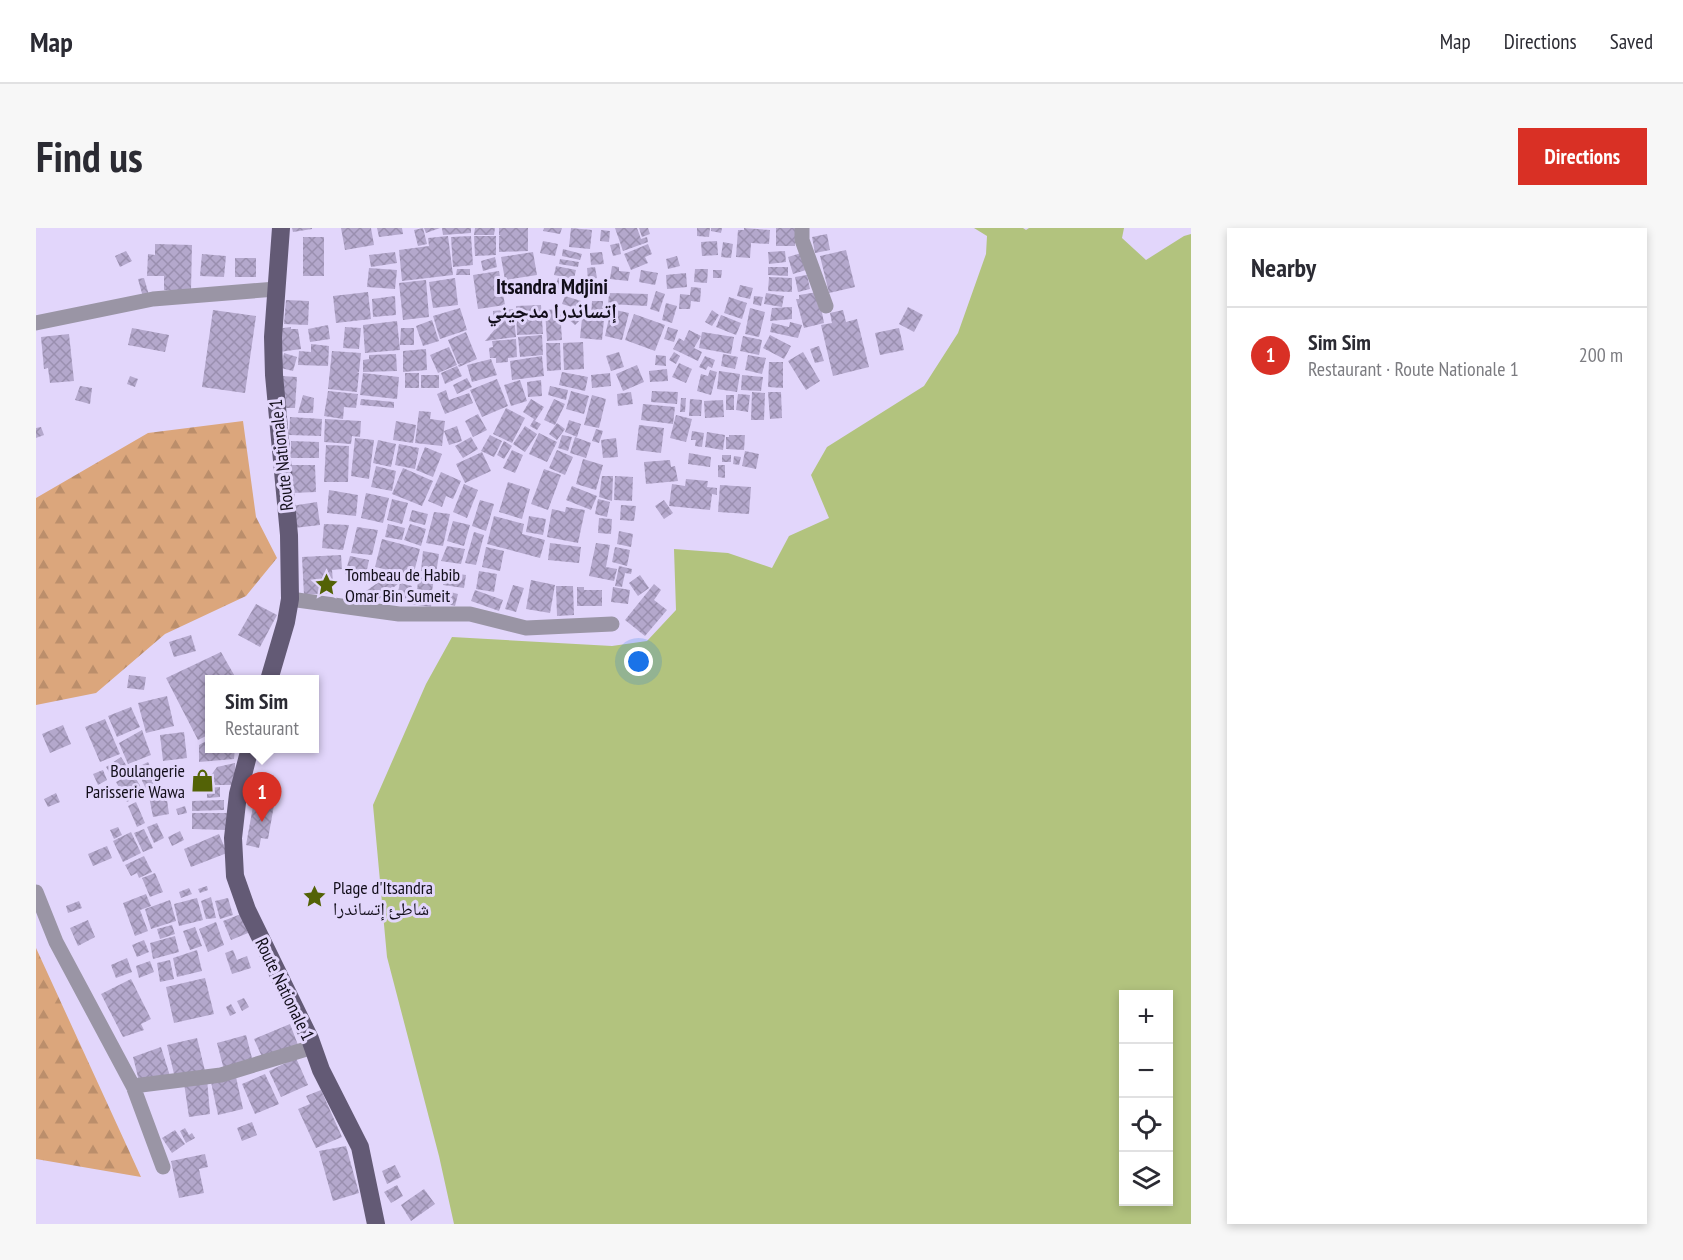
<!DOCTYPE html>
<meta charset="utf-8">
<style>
:root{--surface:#fff;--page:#f7f7f7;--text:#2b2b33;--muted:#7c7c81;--line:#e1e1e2;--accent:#d93025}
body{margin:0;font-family:"PT Sans Narrow","Noto Naskh Arabic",sans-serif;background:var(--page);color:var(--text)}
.controls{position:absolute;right:18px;bottom:18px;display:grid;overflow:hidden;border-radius:0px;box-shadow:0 3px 9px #0003}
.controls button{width:54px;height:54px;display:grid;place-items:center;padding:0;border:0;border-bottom:2px solid var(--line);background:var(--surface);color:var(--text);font:30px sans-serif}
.you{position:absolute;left:603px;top:434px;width:21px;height:21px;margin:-15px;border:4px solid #fff;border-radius:50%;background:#1a73e8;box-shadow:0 0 0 9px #1a73e833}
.badge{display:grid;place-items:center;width:39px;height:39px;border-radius:50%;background:var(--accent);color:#fff;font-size:20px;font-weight:700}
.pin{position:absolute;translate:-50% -50px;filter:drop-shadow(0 2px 3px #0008)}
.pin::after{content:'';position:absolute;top:32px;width:21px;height:18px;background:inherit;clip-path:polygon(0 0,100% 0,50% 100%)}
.popup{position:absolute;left:169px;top:447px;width:114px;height:78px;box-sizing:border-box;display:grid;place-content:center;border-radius:0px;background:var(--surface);filter:drop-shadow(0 2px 4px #0005);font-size:20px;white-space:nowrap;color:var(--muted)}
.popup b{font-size:22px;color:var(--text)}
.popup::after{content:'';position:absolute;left:50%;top:100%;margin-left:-12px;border:12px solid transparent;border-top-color:var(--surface)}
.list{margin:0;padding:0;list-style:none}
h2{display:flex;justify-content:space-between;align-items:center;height:78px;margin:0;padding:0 24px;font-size:26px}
h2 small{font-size:20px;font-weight:400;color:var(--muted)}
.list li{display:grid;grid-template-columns:39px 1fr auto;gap:18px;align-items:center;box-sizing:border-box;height:96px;padding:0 24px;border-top:2px solid var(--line)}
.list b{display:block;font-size:22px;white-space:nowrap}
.list p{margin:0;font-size:20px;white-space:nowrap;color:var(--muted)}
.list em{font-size:20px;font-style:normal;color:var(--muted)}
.icon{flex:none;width:33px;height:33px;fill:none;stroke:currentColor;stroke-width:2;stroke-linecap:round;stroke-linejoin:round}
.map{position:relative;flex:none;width:1155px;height:996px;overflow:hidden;border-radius:0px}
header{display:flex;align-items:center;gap:36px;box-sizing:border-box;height:84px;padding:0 30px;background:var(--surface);border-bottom:2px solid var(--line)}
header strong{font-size:28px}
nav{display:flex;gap:33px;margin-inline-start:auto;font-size:21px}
.intro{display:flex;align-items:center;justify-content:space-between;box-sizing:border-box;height:144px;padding:0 36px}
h1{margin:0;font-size:42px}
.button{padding:15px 27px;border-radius:0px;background:var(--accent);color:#fff;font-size:21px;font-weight:700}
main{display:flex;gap:36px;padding:0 36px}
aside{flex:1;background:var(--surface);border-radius:0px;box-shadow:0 3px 9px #0003}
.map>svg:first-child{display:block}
.forest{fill:url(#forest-firs)}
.water{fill:#b2c37e;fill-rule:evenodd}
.building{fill:url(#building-cross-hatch)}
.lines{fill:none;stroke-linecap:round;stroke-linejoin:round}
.street{stroke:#9a95a5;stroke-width:15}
.primary{stroke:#635a75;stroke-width:18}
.labels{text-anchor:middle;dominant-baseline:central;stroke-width:6;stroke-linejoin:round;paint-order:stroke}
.street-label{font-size:18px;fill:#120e1a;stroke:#e2d6fb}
.poi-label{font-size:18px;fill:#120e1a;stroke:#e2d6fb;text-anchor:start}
.quarter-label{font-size:21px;font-weight:bold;fill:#120e1a;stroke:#e2d6fb}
</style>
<header>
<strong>Map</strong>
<nav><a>Map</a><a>Directions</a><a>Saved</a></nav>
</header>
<div class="intro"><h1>Find us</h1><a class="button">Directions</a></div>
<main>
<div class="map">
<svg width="1155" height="996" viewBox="0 0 1155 996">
<defs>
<pattern id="forest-firs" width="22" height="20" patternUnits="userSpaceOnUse" patternTransform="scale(1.5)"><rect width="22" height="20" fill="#dba67c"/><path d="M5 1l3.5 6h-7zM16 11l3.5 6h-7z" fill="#bb8e6b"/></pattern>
<pattern id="building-cross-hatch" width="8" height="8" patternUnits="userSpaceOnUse" patternTransform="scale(1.5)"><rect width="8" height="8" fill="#b4a8cc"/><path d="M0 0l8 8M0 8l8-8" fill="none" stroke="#9a8faf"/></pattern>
</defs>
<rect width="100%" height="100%" fill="#e2d6fb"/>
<path class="forest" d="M207 193 220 289 241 330 210 368 129 406 60 465 0 477V270L112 205Z
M0 720 105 949 0 931Z"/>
<path class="water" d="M938 0H987L990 2 993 0H1088L1086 10 1110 32 1148 8 1155 6V996H418L403 928 351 729 337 577 390 456 416 409 576 418 611 413 640 382 638 321 692 325 736 340 753 308 793 290 775 247 791 219 888 158 922 105 950 26 951 8ZM1088 766H1132V974H1088Z"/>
<path class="building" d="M256 0H276V1L257 4Z
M305 0H335L338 17 309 22Z
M341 0H366L367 6 343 9Z
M387 0 391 16 382 18 378 2Z
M388 0H404L390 5Z
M406 0H435V5L407 7Z
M439 0H459L458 7H438Z
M463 0H492V23L463 24V8H465L463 7Z
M508 0H526L524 6 507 3Z
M535 0 556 2 554 21 533 19Z
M579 0H601L605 11 611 9 612 14 587 23Z
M603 0H612L614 6 606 9Z
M661 0H674L673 9 661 8Z
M675 0H686L685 5 675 3Z
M708 0 734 2 733 16 715 15 714 30 700 29 702 2H708Z
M740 0H759V18H740Z
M565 2 574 3 573 14 564 13Z
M791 6 794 22 779 25 776 9Z
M412 8 417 47 366 53 363 22 393 18 392 10Z
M435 8 437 37 417 39 415 9Z
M438 8H460V27L439 28Z
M267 9H288V48H267Z
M507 13 522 16 519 28 504 25Z
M681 13 682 27 666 28 665 14Z
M687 14 697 16 695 30 685 29Z
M583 15 585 26 577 28 574 17Z
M119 16 156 17 155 63 128 62V48H111L112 26 119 27Z
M612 16 616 26 609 29 612 35 595 42 588 26Z
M527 21 546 26 544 32 526 28Z
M810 22 819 59 793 65 784 28Z
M90 23 96 33 84 39 79 28Z
M749 23 750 34 733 36 732 24Z
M359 24 361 35 335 39 333 27Z
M497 24 501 47 469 52 465 29Z
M566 24 568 36 555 37 554 25Z
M765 25 770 42 757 46 752 29Z
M166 26 190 28 188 49 164 48Z
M641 28 644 38 632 41 630 31Z
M459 29 461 39 447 43 445 33Z
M199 30H220V49H199Z
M524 31 543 34 542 39 523 36Z
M520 38 540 42 538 51 518 47Z
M576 38 583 39V43L594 44 592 53 574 51Z
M559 39 561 50 552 52 551 40Z
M732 39H752V48L732 47Z
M333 40 361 42 359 61 331 59Z
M421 41H434V47H420Z
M659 41H672L671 55 658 54Z
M605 42 622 45 619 57 603 54Z
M677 42H686L685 50H677Z
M463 43 469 77 442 81 437 47Z
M650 45 651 59 631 61 630 47Z
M771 47 774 61 762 64 759 49Z
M733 49 756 50V64L732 63Z
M108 50 113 67 107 69 102 51Z
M419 50 422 77 397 80 393 54Z
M522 50 544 58 541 67 519 59Z
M390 52 393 89 367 92 363 55Z
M500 53 502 62 489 65 487 56Z
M704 57 717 60 714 71 701 68Z
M655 59 665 60 664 74 655 73 654 81H643L644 66 654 67Z
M620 63 629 66 623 84 614 81Z
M332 64 335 91 300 95 297 68Z
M782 64 788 95 768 100 760 71H763V67Z
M573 65 612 66 611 78 572 76Z
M730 65 748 68 746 79 728 76Z
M359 68 360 87 337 89 336 71Z
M529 68 545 73 543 81 526 76Z
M718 68 727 69 725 78 717 76Z
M693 69 711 75 706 91 688 85Z
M250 72 273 73 272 97 248 96Z
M556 73H567V88H555Z
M630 75 641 78 636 95 626 92Z
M505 77 507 106 481 107 480 78Z
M756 79V91L734 93 736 80Z
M872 79 887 87 878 104 863 96Z
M424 80 431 102 404 111 397 88Z
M714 80 729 84 723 109 709 106Z
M477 81 480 109 449 113 459 101 457 83Z
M524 81 526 112 511 113 509 82Z
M575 81 593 85 586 112 569 108Z
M177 82 220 88 209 165 166 159Z
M676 82 683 87 676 98 669 94Z
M807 82 810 94 821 91 833 139 797 148 785 97 796 95 794 85Z
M537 84 545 91 539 97 531 90Z
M598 86 629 97 619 123 589 112Z
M685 87 705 95 700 107 680 99Z
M546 90 568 92 566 112 544 110Z
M396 92 403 113 387 118 380 98Z
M361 93 364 122 329 125 327 97Z
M754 94 766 97 762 110 734 104 736 95 753 99Z
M292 97 294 111 274 114 272 101Z
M255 99V101H262L265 121 243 124 240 101Z
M309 99 325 100 323 121 307 120Z
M632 99 642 102 638 114 628 111Z
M96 100 133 107 129 124 92 117Z
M365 100H378V117H364Z
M863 100 868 122 844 127 839 105Z
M653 102 665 108 658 120 666 124 662 133 637 121 643 110 648 113Z
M430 104 441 131 423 139 422 137 427 135 422 136 412 112Z
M666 104 698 109 695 126 663 120Z
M33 106 38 153 14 155 12 140 8 141 5 109Z
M506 107 507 127 484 129 482 109Z
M734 107 755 118 748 131 727 120Z
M707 108 726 112 723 127 704 123Z
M480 111 481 129 472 130V134L460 135V130H454L453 120 457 119 456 113Z
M547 114 548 141 528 142 527 115Z
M510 115H524L525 142 511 143Z
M275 116 293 118 292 138 262 137 263 123 275 124Z
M783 118 788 133 779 135 774 121Z
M413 119 421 137 402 145 394 127Z
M390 121 391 142 367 144V123Z
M296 123 325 125 323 144H321L323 145 321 164 292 161Z
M583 124 588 139 575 143 570 128Z
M638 124 644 128 640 136 633 132Z
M767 124 784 153 770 162 752 133Z
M248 125 261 129 257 143 245 140Z
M360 126 361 143 327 144V132L333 131V127Z
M687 126 702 129 699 141 685 138Z
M620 127 630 128V138L619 137Z
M712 127 730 130 726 146 709 142Z
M506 128 508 148 476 152 474 133Z
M669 128 679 132 676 140 672 138 670 142 663 139Z
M455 131 461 147 436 154 431 137Z
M733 134H747V160L732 159Z
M643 135 656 141 650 155 636 149Z
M601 137 608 154 587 163 580 146Z
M421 138 426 148 409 156 405 145Z
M631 141 632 153 614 154 613 143Z
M674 142 681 144 675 167 661 163 665 146 672 148Z
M683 143 704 146 701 164 681 161Z
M526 144 552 149 549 163 523 157Z
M327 145 363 149 361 171 324 167Z
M369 145H383V160H369Z
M574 145 575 158 556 160 555 147Z
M385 147H403V160H385Z
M706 147 727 149 725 163 705 162Z
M94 148 102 151 99 159 91 156Z
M246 148 261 149 259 180H244Z
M431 150 436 159 421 166 417 157Z
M461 151 472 178 446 189 434 162Z
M484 152 491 173 475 178 468 157Z
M505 152 506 168 492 169 491 154Z
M44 158 56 160 54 176 39 172Z
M514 158 532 162 530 172 512 167Z
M410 162 413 172 433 165 437 175 409 186 401 166Z
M292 163 322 166 320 180 308 179 307 191 288 188Z
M535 163 553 168 548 186 530 181Z
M616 163 642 164 641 176 615 174Z
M595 164 597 176 582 178 581 166Z
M716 164 729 165 728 192H715Z
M732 164H745L746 190 734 191Z
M702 166 714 167 712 184 700 182Z
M267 167 278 170 277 185H262Z
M556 167 570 171 563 200 548 197Z
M690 167H698V182H690Z
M645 170H650L649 184H644Z
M325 171 358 174V180L324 177Z
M495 171 508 179 499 193 505 196 501 202 494 198 498 191 487 184Z
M518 171 529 176 519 197 508 192Z
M654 171 666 172 665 188H653Z
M687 172 688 189 669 190 668 173Z
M607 176 639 179 637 196 605 192Z
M470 180 489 190 476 215 457 206Z
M383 183 395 184 394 191 409 193 406 218 379 215Z
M442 186 451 202 437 209 429 193Z
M640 187 656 191 650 214 634 210Z
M254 189 286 191 285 208 253 207Z
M289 191 325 193 324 209 316 208 315 216 288 214Z
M533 192 545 196 541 209 529 204Z
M360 193 380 197 377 215 357 212Z
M521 195 529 201 521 212 513 206Z
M603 197 628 200 625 225 600 222Z
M421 198 426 213 413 217 408 203Z
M489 198 501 206 489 224 477 216Z
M5 199 8 207 0 210V200Z
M560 201 567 203 563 215 556 213Z
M656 203 668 205 666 219 659 218 660 212H655Z
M671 204 689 207 687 222 669 219Z
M503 205 521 214 511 234 493 226Z
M454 207 466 213 458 229 445 223Z
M526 207 536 209 532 223 522 220Z
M693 207H709L708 222 690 221V209H693Z
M435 209 442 221 427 230 419 218Z
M539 209 555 215 550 230 534 225Z
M319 210 338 212 333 251 315 248Z
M580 210 582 229 567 230 565 212Z
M342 212 360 216 355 239 337 235Z
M255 213 283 214V230H255Z
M468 213 476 218 468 231 461 227Z
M363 216 383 220 379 241 359 237Z
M290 217 313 218 312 254H288Z
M389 219 406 226 397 249 380 242Z
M476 222 487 227 479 245 467 240Z
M521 222 537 229 529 247 513 240Z
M709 223 723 226 720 241 706 238Z
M446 224 455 243 429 255 420 236Z
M653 225 675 229 674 239 652 236Z
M686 227H695V234H686Z
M698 228 705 229 703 237 697 236Z
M547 231 567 237 560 262 540 256Z
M634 232 635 239 639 238 642 253 610 256 608 234Z
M256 237H279L280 264 256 265Z
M682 237H689V250L682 249Z
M340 238 360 243 356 263 335 259Z
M367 240 397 253 386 278 356 266Z
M508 241 525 247 512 282 495 276Z
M405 244 425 253 417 271 410 268 406 279 392 273Z
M566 248H577L576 273 563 269Z
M579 248 597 249 596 273 578 272Z
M650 251 672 253 671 259 681 260V267L676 266 674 282 633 278 636 256 649 258Z
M472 254 494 261 486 291 463 284Z
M428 256 442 262 431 290 417 284Z
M684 257 715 259 713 286 682 284Z
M536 258 561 268 555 282 530 272Z
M293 262 322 267 320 288 291 285Z
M330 265 353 270 347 295 325 290Z
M356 271 372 275 366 296 351 292Z
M562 271 574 274 571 289 559 286Z
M444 272 458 276 450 303 436 298Z
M628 272 637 285 628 291 619 278Z
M281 274 284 297 258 300 255 278Z
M585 277 600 278 598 293 584 292Z
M530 279 549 282 542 315 511 309 516 281 529 284Z
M376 282 392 286 389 297 373 293Z
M398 284 414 286 407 318 390 315Z
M458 288 488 296 486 306 509 312 504 330 451 316Z
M493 288 510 291 507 307 490 304Z
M563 290 576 291 575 306 562 305Z
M417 293 434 297 428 318 411 313Z
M288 296 313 297 307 322 286 320Z
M352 296 369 300 366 312 349 309Z
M374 296 390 301 385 318 368 312Z
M321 299 342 302 336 327 315 325Z
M583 303 597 306 595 319 581 316Z
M438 304 448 307 440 337 429 335Z
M346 311 384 321 377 348 339 339Z
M514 315 545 319 543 335 512 332Z
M560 315 574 317 570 339 581 341 578 353 553 348Z
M411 318 429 321 425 336 405 333Z
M450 319 468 323 464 343 446 339Z
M579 319 594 322 591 338 576 334Z
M387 323 403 326 400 346 385 343Z
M305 327 306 341 296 342 298 365 268 367 266 329Z
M314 328 333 332 329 351 309 346Z
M583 338 596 341 595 346 589 345 586 359 579 358Z
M443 343 461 346 458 364 440 361Z
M409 344 430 347 428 360 407 357Z
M356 345 363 355 338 375 330 363Z
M604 347 613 360 602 368 593 355Z
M383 348 398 350 396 363 381 361Z
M495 352 519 357 514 385 490 381Z
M364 355 376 358 372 375 360 373Z
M618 356 625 362 618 372 631 382 609 408 589 392Z
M477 357 488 360 480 384 469 381Z
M520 358H537L538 387 521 388Z
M541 359H548V362H566V378H541Z
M577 359 594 362 592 376 575 374Z
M406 362 422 366 419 378 403 374Z
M439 362 467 372 463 383 435 373Z
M377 363 397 365 395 379 375 376Z
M220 376 241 387 224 419 202 407Z
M155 407 160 423 138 429 133 414Z
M185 424 201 452H174V506L162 512 130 450Z
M93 447 110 449 108 462 91 460Z
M131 468 138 498 110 505 102 475Z
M95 479 104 499 81 509 72 488Z
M69 491 84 526 64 534 49 499Z
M27 497 35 516 14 525 6 506Z
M106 502 115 527 92 536 83 515Z
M148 504 151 530 127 533 124 507Z
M174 511V520H199L198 531 163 534V517Z
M85 529 92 540 77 550 70 539Z
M112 534 124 559 112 565 100 540Z
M199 535 200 557H179L176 546 181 539Z
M67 542 71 552 62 557 57 546Z
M97 545 108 565 91 574 80 554Z
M184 559V569L171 570V560Z
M220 562 240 566 232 611 225 610 223 620 210 617Z
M20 565 24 574 12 579 8 571Z
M130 565 133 586 117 589 113 568Z
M188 572V582L156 583V573Z
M100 574 109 595 101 599 92 578Z
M149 578 151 585 142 587 140 581Z
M156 585H191L190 602 156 601Z
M121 595 128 610 118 615 111 599Z
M82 599 86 607 78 611 74 602Z
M108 601 117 620 107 624 98 605Z
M144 603 148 612 136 618 132 609Z
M95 604 105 625 87 634 77 613Z
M183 606 191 625 155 639 148 621Z
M71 618 76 630 57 638 52 626Z
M108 628 116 644 103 650 101 645 95 648 89 637Z
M119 645 127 664 114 669 106 650Z
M171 658 172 662 164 665 162 661Z
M153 660 156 666 145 670 143 664Z
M110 666 115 678 104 682 112 703 99 708 87 675Z
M175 669 180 690 170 691 165 673Z
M161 670 167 692 143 698 138 676Z
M192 670 197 687 184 691 179 673Z
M134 672 140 693 115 701 109 681Z
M43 673 46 680 32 685 30 678Z
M205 686 212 705 195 712 187 693Z
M52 692 59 709 42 718 34 700Z
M180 694 188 717 172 724 163 701Z
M136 697 139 706 124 711 121 701Z
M159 699 166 718 154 722 147 703Z
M139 708 143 724 117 731 114 715Z
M108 712 113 724 101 729 96 717Z
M161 722 166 743 141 749 137 730Z
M197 722 201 732 211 728 215 740 196 746 189 725Z
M91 730 96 744 80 750 75 737Z
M134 732 138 751 124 754 121 735Z
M114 733 118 744 103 750 100 738Z
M169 750 178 786 138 795 130 759Z
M95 751 115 791 105 796 108 802 87 809 65 766Z
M208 770 213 779 206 783 201 773Z
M195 776 200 785 194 788 190 779Z
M254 796 262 817 227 831 218 811Z
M210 807 217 834 188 842 181 815Z
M161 810 169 843 139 850 131 817Z
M125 819 134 848 103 853 97 829Z
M260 830 272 857 245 869 233 843Z
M229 846 243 876 219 886 206 856Z
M200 849 207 881 182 887 175 854Z
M171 851 174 886 153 889 148 855Z
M285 862 306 909 280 920 262 881 274 876 270 868Z
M216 894 221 907 206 913 201 900Z
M149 900 153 907 156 905 159 910 150 915 144 903Z
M139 902 149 916 136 925 126 910Z
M310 918 323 965 297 973 283 923Z
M169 926 172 939 163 941 168 965 143 970 135 933Z
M359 937 365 949 351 956 346 943Z
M361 957 367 968 355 975 348 964Z
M388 961 399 976 375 993 365 977Z"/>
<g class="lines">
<path class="street" d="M766 0V12L790 78
M0 95 117 71 240 61
M254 371 363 386H434L490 400 576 396
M0 664 20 714 97 858 127 939
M97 858 185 847 277 819"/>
<path class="primary" d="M233 452 250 394 254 371 253 307 238 147 237 109 245 0
M214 520 202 566 197 610 199 648 211 682 274 811 285 842 324 919 340 996"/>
</g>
<defs>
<symbol id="sight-bare" viewBox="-9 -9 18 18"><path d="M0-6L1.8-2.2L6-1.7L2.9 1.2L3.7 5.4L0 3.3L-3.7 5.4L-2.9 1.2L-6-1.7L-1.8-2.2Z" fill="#536206" stroke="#e2d6fb" stroke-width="2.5" paint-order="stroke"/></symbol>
<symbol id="shop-bare" viewBox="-9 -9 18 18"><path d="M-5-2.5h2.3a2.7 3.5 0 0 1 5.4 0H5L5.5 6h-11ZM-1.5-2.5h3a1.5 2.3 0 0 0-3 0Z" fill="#536206" stroke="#e2d6fb" stroke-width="2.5" paint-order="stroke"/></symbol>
</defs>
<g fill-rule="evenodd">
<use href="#sight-bare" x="274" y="340" width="33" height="33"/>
<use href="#shop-bare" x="150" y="536" width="33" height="33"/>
<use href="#sight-bare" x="262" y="652" width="33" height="33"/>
</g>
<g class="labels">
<g class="street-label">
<text transform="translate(245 227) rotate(-96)">Route Nationale 1</text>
<text transform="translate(249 761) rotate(64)">Route Nationale 1</text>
</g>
<g class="poi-label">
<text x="309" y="346">Tombeau de Habib<tspan x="309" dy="21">Omar Bin Sumeit</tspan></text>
<text x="149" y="542" text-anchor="end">Boulangerie<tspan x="149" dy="21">Parisserie Wawa</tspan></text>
<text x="297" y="659">Plage d'Itsandra<tspan x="297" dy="21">شاطئ إتساندرا</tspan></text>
</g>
<g class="quarter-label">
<text x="516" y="58">Itsandra Mdjini<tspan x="516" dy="24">إتساندرا مدجيني</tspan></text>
</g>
</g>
</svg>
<div class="controls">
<button>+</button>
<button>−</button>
<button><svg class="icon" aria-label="locate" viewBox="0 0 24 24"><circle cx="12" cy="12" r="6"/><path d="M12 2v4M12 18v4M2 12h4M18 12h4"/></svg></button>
<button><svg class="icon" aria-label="layers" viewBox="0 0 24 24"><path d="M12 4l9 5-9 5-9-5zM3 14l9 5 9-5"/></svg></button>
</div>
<div class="you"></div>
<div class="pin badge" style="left:226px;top:594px">1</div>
<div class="popup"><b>Sim Sim</b>Restaurant</div>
</div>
<aside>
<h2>Nearby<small></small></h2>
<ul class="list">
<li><span class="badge">1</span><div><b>Sim Sim</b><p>Restaurant · Route Nationale 1</p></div><em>200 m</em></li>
</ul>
</aside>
</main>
